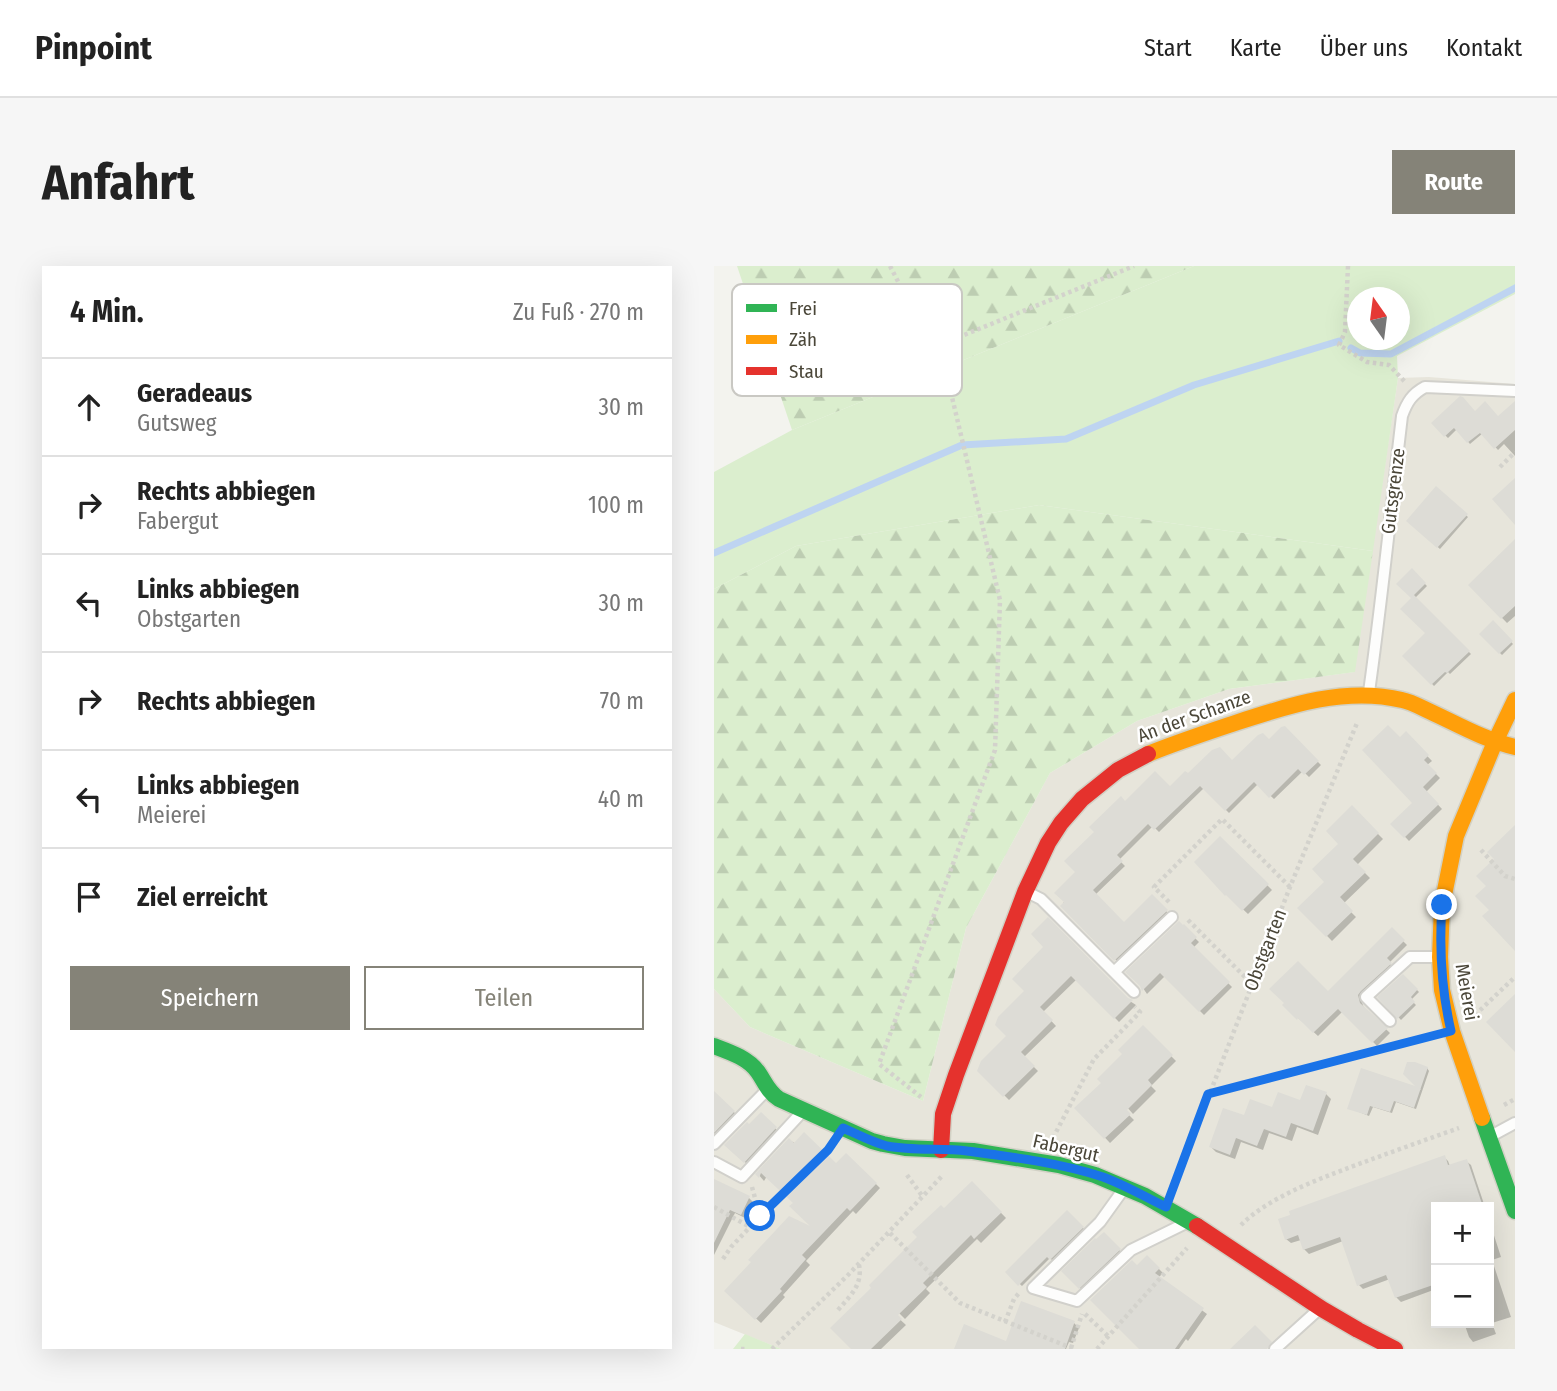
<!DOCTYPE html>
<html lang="de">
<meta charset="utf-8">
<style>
:root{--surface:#fff;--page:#f6f6f6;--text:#222;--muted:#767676;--line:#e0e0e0;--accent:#858378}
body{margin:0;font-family:"Fira Sans Condensed",sans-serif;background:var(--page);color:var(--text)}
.controls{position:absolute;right:21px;bottom:21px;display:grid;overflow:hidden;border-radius:0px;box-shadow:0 7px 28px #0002}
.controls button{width:63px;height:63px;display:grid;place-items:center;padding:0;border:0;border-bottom:2px solid var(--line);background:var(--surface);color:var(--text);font:35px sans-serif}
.compass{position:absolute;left:633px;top:21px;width:63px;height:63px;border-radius:50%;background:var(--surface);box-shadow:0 7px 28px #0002;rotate:346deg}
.stop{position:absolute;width:21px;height:21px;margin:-16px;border:5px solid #1a73e8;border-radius:50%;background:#fff}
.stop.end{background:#1a73e8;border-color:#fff;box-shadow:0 2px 7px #0008}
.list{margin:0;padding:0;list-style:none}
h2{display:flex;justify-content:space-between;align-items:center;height:91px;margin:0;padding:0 28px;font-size:30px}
h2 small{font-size:23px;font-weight:400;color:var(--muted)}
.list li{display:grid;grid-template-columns:46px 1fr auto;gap:21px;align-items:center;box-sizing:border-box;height:98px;padding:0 28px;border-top:2px solid var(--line)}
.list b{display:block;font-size:26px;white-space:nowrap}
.list p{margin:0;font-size:23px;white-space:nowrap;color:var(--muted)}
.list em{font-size:23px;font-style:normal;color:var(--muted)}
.actions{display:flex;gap:14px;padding:21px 28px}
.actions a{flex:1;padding:16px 0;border:2px solid var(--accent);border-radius:0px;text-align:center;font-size:24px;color:var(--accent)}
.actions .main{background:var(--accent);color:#fff}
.icon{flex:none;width:38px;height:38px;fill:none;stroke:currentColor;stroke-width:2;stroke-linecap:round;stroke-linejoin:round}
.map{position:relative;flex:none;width:801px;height:1083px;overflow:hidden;border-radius:0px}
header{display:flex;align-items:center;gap:42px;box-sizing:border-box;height:98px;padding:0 35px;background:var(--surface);border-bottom:2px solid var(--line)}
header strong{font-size:33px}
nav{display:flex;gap:38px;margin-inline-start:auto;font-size:24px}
.intro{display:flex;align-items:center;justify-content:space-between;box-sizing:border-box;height:168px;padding:0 42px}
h1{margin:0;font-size:49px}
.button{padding:18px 32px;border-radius:0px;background:var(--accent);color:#fff;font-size:24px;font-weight:700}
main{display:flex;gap:42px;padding:0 42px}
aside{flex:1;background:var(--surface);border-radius:0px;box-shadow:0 7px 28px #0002}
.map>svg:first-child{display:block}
.residential{fill:#e7e5db;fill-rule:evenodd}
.green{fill:#dbeece;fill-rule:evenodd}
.forest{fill:url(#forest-firs)}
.shadow{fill:#0003}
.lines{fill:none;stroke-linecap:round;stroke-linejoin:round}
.stream{stroke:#bed4f1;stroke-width:7}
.building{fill:#dddcd6}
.lane-casing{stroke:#d1d0cb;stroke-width:14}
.fast-casing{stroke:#d2d1c5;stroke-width:19}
.slow-casing{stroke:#d2d1c5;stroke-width:19}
.jam-casing{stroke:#d2d1c5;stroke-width:19}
.path{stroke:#d3d2cc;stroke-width:4.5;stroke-dasharray:3.5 3.5;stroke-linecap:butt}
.lane{stroke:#fdfdfc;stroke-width:10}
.fast{stroke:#30b455;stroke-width:16}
.slow{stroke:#ff9f0a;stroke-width:16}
.jam{stroke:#e5322d;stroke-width:16}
.route{stroke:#1a73e8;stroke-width:9}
.labels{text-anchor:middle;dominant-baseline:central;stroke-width:5;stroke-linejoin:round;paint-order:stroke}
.street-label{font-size:19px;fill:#4a4638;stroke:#fff}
.key{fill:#fff;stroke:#c9c8c3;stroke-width:2}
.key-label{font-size:19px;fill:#4a4638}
</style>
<header>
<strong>Pinpoint</strong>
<nav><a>Start</a><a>Karte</a><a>Über uns</a><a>Kontakt</a></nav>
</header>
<div class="intro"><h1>Anfahrt</h1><a class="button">Route</a></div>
<main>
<aside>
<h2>4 Min.<small>Zu Fuß · 270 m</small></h2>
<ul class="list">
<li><svg class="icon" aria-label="ahead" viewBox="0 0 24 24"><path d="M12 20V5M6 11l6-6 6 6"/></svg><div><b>Geradeaus</b><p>Gutsweg</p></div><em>30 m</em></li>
<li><svg class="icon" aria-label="right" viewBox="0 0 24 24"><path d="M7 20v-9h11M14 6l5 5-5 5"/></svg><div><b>Rechts abbiegen</b><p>Fabergut</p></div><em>100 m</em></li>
<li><svg class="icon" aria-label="left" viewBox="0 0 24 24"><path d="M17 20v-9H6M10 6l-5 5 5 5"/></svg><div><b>Links abbiegen</b><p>Obstgarten</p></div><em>30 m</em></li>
<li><svg class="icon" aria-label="right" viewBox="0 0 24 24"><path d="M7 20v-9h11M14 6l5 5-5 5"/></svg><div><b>Rechts abbiegen</b></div><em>70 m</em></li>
<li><svg class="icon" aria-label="left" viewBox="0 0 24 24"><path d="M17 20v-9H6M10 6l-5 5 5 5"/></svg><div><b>Links abbiegen</b><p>Meierei</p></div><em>40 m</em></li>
<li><svg class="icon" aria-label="arrive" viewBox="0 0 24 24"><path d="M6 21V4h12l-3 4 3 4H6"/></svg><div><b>Ziel erreicht</b></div></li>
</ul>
<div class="actions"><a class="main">Speichern</a><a>Teilen</a></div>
</aside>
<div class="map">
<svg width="801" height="1083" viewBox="0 0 801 1083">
<defs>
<pattern id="forest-firs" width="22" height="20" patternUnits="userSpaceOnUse" patternTransform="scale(1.75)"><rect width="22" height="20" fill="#dbeece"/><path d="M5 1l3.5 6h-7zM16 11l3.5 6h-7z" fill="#bdcdb2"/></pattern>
</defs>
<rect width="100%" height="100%" fill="#f3f3ee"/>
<path class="residential" d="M715 111 801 118V1083H67L0 1056V723L36 761 209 835 252 662 336 507 423 455 515 423 640 406 684 112ZM722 941H775V1057H722Z"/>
<path class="green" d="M480 0H801V28L683 90 684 112 659 285 325 239 82 280 0 323V206L78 164ZM643 32H685V74H643Z
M31 1068 67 1083H19Z"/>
<path class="forest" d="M23 0H480L78 164Z
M325 239 659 285 641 406 515 423 423 455 336 507 252 662 209 835 36 761 0 723V323L82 280Z"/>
<path class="shadow" d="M801 145V190L790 178 784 184 769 167 756 178 743 163 734 172 719 157 761 147 784 152Z
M722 223 754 251 726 283 694 255Z
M801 304V350L793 357 756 319Z
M698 305 713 320 701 332 757 388 736 408 734 406 720 420 691 390 714 367 699 332Z
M779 357 799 378 788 389 767 368Z
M570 462 607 499 595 511 589 505 560 533 544 518 515 547 490 522 445 566 439 560 405 594 411 600 381 629 411 658 438 631 456 649 405 697 348 640 364 606 411 537 456 523 474 510 518 497 555 476Z
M692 468 718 495 713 499 726 512 712 526 728 543 695 575 679 558 701 537 686 473Z
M638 542 669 573 643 599 656 612 629 638 642 651 618 675 586 642 613 616Z
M506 572 558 624 534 648 518 633Z
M470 661 485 676 479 682 518 721 490 749 451 710 433 728 427 719Z
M678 664 693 679 675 697 680 702 650 729 647 734 650 742 676 767 663 780 629 745 604 770 570 739 614 727Z
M332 681 422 739 405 756 363 713 329 746 342 760 310 791 324 805 295 834 265 804 294 770Z
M689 710 705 726 697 734 702 739 687 754 666 731Z
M429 762 462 795 437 820 442 825 419 848 412 840 409 843 420 854 396 877 363 842 389 817Z
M713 802 715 805 702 843 682 836 678 847 659 841 655 850 635 842 648 804 707 824 691 808Z
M612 828 617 833 604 869 583 861 578 875 555 867 549 884 527 876 521 893 502 886 497 881 531 852Z
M0 830H3L24 850 4 871 0 867Z
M47 849 64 865 33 898 13 879 35 861Z
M75 874 122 899 132 889 166 922 142 948 139 945 92 995 96 999 69 1029 71 1031 47 1057 12 1025 102 965 81 937 53 910 50 915 44 908Z
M730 891 734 895 736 900 752 895 757 899 771 941H722V1023L687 1036 682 1031 676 1013 649 1023 645 1019 629 975 595 988 590 983 587 974 577 977 572 973Z
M0 915 35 932 39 936 31 952 21 947 0 989Z
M258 917 292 952 267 977 263 973 212 1023 216 1027 191 1053 183 1045 180 1048 192 1059 167 1083H139L160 1022 230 945Z
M353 946 371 964 339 995 336 992 308 1020 293 1006Z
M775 954 787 991 778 994 797 1051 778 1057 782 1068 759 1076 755 1071 750 1057H775Z
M390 968 407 986 368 1024 350 1005Z
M433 991 449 1007 444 1012 493 1048 474 1075 472 1073 465 1083H428L423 1001Z
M308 1037 360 1057 365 1062 359 1077 355 1076 352 1083H242L293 1077Z"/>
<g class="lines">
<path class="stream" d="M637 82 646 87 677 88 801 22
M0 287 248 179 352 173 480 119 625 75"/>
</g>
<path class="building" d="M746 130 749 131 761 145 771 135 784 150 801 135V164L780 183 766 167 753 177 740 162 730 171 717 157Z
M801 212V259L778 233Z
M722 220 754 248 723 282 692 255Z
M801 273V340L787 353 754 319Z
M698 302 712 317 700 329 756 385 733 407 731 406 717 419 688 390 711 367 686 343 697 332 682 318Z
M779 354 799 375 785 388 765 368Z
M674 459 686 471 692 465 715 489 710 494 723 507 709 521 725 538 690 572 676 558 698 537 648 484Z
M571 460 605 495 590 509 584 503 555 532 540 516 511 545 486 520 440 564 434 558 403 589 409 595 379 624 410 656 438 628 454 644 400 695 346 640 350 636 340 627 361 606 350 595 380 566 375 561 407 530 411 535 441 505 456 520 471 505 474 507 498 484 506 481 518 494 544 469 549 467 555 473 567 461Z
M638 539 665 567 639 593 652 606 626 631 639 645 612 671 583 642 610 616 598 603 624 578 612 565Z
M801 559V685L768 650 775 644 761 630 772 620 762 610 780 593 773 586Z
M506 570 555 618 528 645 512 629 511 630 480 596Z
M334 651 414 732 419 734 400 753 357 710 326 741 339 754 307 786 321 800 289 831 263 805 267 795 292 770 281 759 284 751 310 725 298 713 329 681 317 668Z
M465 655 469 659 470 658 483 671 477 677 516 716 485 746 446 707 428 725 426 720 411 706Z
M678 661 691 674 673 692 678 697 647 725 644 729 646 737 674 762 658 777 624 743 599 767 584 752 583 754 568 739 570 737 555 723 584 695 614 725Z
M689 708 704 723 697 731 701 736 683 753 663 731Z
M801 728V786L772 756Z
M429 759 459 789 434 814 438 819 413 844 417 848 390 873 360 842 387 817 383 813 408 788 404 784Z
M693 796H701L714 801 700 842 680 835 676 846 656 840 653 849 633 843 647 802 701 820 689 808Z
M592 819 613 826 599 865 577 857 572 871 550 863 543 880 522 872 516 889 495 881 509 842 530 849 536 833 558 841 564 826 586 834Z
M0 825 21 845 0 867Z
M47 846 63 861 30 897 10 879 33 856 35 858Z
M90 866 122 897 132 887 163 917 136 945 133 942 88 989 92 993 66 1023 68 1025 41 1054 10 1025 37 996 34 994 75 950 96 960 75 940 79 937 47 907 45 912 41 908 75 872 80 877Z
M731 889 734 899 753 893 769 941H722V1018L681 1032 672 1009 643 1020 626 971 589 984 584 969 571 974 564 953 576 949 575 945Z
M0 913 36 930 27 949 16 944 0 977Z
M258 915 288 946 260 973 257 969 209 1017 213 1021 184 1049 188 1053 157 1083H137L116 1062 157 1022 155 1019 203 971 198 966 227 939 230 942Z
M353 944 370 961 336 994 333 991 304 1020 291 1006Z
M390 966 407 983 365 1023 347 1005 381 972 382 973Z
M433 989 446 1002 441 1007 490 1042 461 1083H425L376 1034 418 994 423 999Z
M307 1035 361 1055 351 1083H240L250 1058 292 1075Z
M541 1059 558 1076 553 1083H516Z"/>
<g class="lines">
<defs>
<path id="lane" d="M655 426C668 334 677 242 688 150 693 136 698 128 711 121L801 125
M315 627 327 633 400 706 458 651
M400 706 420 726
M676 755 652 731 696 691H723
M777 870 801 857
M0 878 52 825
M0 896 28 911 88 846
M409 924 386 956 319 1022 363 1035 417 984 470 958
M561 1083 603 1045"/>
<path id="fast" d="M0 780C16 786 34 792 44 806 51 816 54 826 65 833L158 875 169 878 191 882 259 885 345 899 381 909 431 930 483 960
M768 852 801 945"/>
<path id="slow" d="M434 488C461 477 488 468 515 459 570 441 629 420 688 434 698 436 708 442 717 446 745 459 771 474 801 481
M768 852 738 765 728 724 726 691 728 639 742 570 781 476 801 434"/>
<path id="jam" d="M227 884 229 848 242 809 311 626 334 577 347 557 368 533 404 504 434 488
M483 960 608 1043 644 1064 681 1083"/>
</defs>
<use href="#lane" class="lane-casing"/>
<use href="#fast" class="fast-casing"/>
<use href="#slow" class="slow-casing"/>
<use href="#jam" class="jam-casing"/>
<path class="path" d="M176 0 233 110 286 334 281 484 165 798 207 831
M634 0 631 66 625 79 653 96 675 99 692 117
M218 82 420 0
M786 201 801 186
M767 584 791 610 801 613
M455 636 440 621 508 553 576 621
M474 654 538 718
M761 749 801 711
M494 828 713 771
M790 839 801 833
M339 872 380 793 426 746 421 741
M193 909 209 931
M461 917 576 621 643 457
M38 921 46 950
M0 941 36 961 113 884
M527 959C557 929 613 910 653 895 683 884 714 873 745 862
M176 967 246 1037 360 1083
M9 993 17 981 36 961
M124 1044C136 1030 149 1019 145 999
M371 1048 394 1070
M291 1056 300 1033 305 1027
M357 1082 368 1048
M27 1083H32
M58 1083 134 1009 229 909
M383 1083 473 982"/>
<use href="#lane" class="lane"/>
<use href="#fast" class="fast"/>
<use href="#slow" class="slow"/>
<use href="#jam" class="jam"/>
</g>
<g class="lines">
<path class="route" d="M46 950 114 884 129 862C143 868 158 876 173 880 200 885 227 882 253 885 299 891 346 897 389 911 411 919 431 931 452 941L494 828 737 765C727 722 725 682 728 639"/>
</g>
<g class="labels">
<g class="street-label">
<text transform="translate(679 225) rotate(-83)">Gutsgrenze</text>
<text transform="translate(480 450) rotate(-20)">An der Schanze</text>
<text transform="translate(551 684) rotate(-69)">Obstgarten</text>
<text transform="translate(753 726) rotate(80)">Meierei</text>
<text transform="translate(352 882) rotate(13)">Fabergut</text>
</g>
</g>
<rect x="18" y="18" width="230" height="112" rx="10" class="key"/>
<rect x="32" y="38" width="31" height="8" fill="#30b455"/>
<rect x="32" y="69" width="31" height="9" fill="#ff9f0a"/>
<rect x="32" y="101" width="31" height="8" fill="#e5322d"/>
<g class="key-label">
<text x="75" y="49">Frei</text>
<text x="75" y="80">Zäh</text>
<text x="75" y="112">Stau</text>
</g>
</svg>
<div class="controls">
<button>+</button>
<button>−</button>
</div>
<svg class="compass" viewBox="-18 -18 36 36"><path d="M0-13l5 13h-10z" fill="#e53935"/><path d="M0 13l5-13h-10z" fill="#767676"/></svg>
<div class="stop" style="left:46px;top:950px"></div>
<div class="stop end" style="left:728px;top:639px"></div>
</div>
</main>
